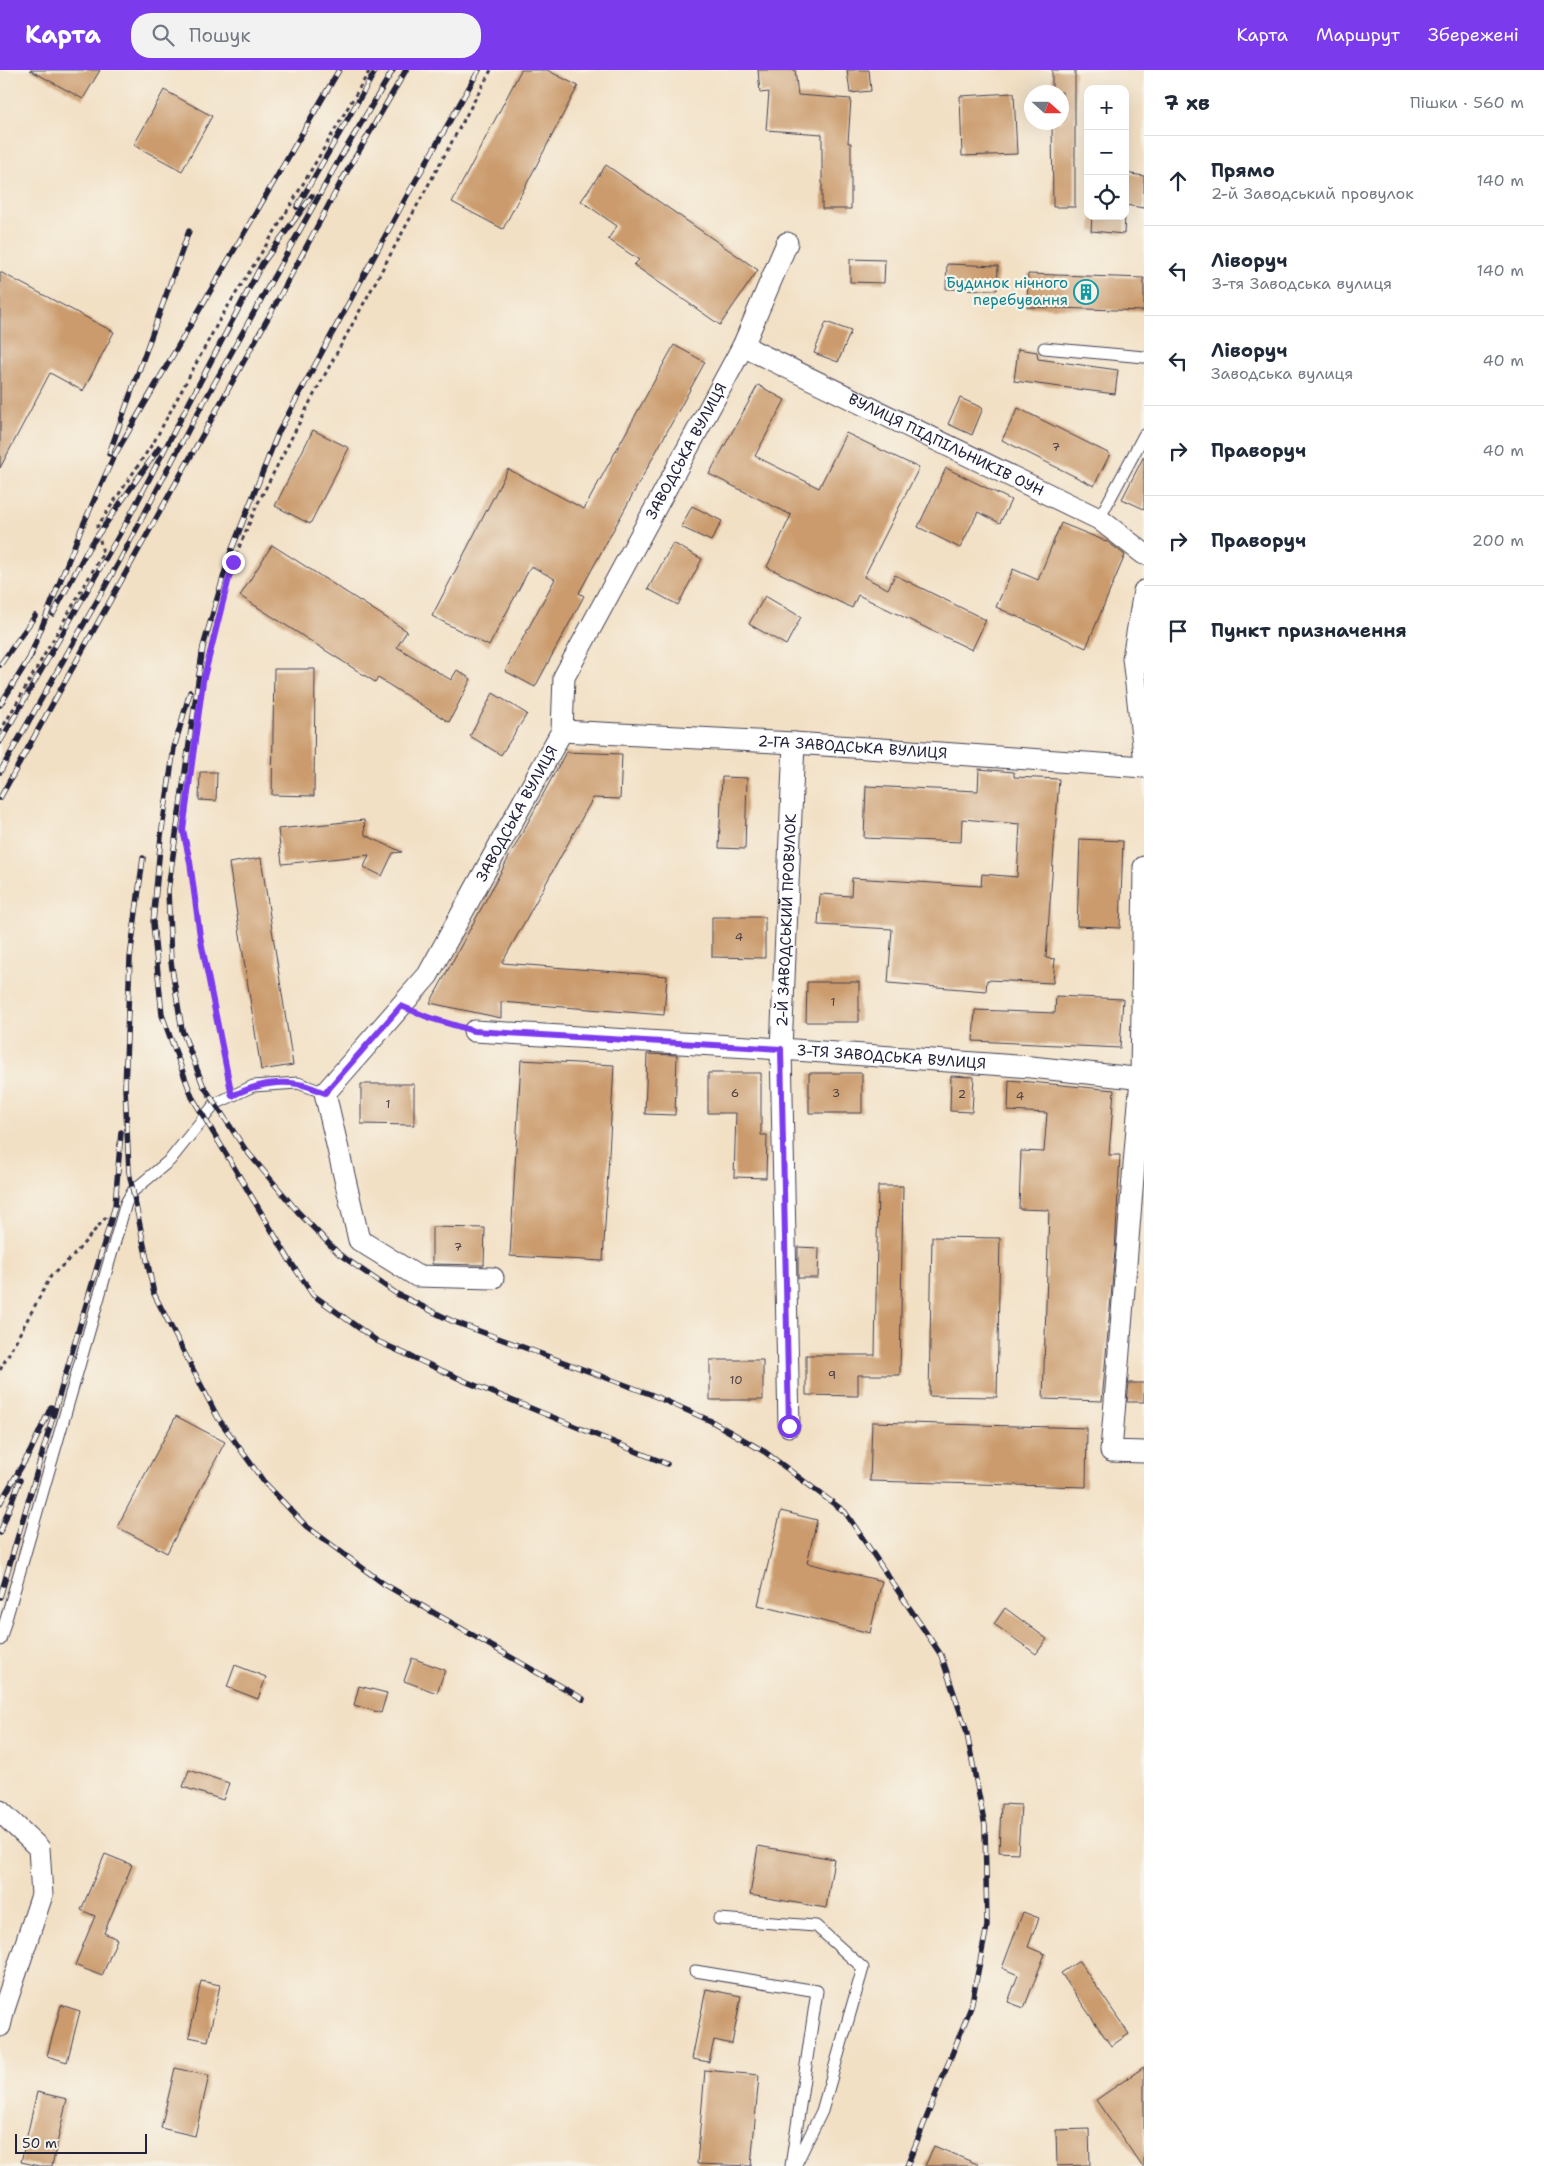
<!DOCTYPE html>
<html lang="uk">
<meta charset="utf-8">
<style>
:root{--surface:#fff;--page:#f2f2f3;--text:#1f2937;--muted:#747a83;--line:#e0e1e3;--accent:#7c3aed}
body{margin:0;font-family:"Shantell Sans",sans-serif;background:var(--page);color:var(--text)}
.controls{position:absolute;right:15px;top:15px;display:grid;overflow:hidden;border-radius:10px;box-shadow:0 5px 20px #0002}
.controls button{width:45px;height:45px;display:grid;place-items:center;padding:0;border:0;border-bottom:1px solid var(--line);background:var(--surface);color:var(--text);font:25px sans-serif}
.compass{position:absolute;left:1024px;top:15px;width:45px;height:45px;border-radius:50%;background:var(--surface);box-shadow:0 5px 20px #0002;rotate:111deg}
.scale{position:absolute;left:15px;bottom:12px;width:132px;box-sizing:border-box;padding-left:5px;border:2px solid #22223b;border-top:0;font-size:14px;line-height:18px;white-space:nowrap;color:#22223b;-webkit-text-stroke:4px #f7f3e8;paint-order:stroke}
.stop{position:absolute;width:15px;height:15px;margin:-11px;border:4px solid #7c3aed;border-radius:50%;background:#fff}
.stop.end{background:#7c3aed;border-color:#fff;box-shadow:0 1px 5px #0008}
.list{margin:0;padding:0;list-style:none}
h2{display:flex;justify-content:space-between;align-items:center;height:65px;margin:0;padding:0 20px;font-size:21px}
h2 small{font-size:16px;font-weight:400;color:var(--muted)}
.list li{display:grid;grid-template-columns:32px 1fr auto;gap:15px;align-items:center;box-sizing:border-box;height:90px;padding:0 20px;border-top:1px solid var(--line)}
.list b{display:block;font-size:19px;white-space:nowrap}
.list p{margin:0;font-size:16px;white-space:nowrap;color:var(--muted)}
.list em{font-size:16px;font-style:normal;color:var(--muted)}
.icon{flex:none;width:28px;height:28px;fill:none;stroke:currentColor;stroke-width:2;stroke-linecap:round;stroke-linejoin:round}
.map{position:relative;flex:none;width:1144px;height:2096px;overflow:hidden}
header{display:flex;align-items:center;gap:30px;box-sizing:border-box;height:70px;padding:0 25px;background:var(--accent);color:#fff}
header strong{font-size:24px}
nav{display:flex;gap:28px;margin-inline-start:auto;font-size:18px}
.search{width:350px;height:45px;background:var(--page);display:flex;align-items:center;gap:12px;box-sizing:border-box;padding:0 18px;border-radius:20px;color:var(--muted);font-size:19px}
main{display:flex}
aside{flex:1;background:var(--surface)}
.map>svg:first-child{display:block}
.building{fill:#cb9b6d}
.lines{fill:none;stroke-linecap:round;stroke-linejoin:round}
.service-casing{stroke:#413e50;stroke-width:13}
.minor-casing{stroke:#413e50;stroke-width:23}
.path{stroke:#413e50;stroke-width:3;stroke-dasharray:4 4;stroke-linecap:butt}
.service{stroke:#fff;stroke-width:11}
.minor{stroke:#fff;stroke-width:21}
.rail-casing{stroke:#22223b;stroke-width:5.5}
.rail{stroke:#f7f3e8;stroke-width:4;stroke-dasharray:11;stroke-linecap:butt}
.route{stroke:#7c3aed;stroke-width:6}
.labels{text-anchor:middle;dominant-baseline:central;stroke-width:4.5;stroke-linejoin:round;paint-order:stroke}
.number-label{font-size:12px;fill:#4c4048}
.culture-label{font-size:15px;fill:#0d838f;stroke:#f7f3e8;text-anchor:end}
.street-label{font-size:15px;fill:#22223b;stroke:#f7f3e8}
</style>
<header>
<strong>Карта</strong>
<div class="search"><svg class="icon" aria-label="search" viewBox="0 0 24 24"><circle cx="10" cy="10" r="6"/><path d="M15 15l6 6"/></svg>Пошук</div>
<nav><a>Карта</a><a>Маршрут</a><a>Збережені</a></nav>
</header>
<main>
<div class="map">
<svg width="1144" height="2096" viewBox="0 0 1144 2096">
<rect width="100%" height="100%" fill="#f7f3e8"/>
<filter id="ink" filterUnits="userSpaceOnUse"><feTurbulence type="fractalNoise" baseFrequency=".02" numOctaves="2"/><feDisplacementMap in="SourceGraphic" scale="10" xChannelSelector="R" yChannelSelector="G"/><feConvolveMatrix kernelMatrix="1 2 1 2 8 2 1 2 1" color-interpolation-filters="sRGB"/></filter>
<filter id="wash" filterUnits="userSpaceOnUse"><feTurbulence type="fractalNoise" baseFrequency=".0096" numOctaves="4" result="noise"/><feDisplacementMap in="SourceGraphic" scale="20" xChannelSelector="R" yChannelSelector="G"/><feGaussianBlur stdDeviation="1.12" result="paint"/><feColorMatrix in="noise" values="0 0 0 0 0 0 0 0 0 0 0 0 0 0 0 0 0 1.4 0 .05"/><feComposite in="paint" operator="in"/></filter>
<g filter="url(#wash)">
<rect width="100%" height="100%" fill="#f2e0c5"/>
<g id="blocks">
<path class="building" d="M30 0H100L83 29Z
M521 0H547L578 16 503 159 452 132Z
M758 0H795L798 25 851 29 848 73H851V139H822V64L766 60 769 22 760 23Z
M847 0H869L871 21 850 23Z
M1052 0H1075V137H1053L1052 52H1062V22H1052Z
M164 20 212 46 182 101 134 75Z
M1014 23 1017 84 962 86 960 26Z
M606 95 758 200 720 255 634 195 639 190 608 169 617 156 581 131Z
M1125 103 1144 106V138L1125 135Z
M1092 146H1125L1124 164 1091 161Z
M850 189 885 190 884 213 850 212Z
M947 194 998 196 997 220 946 219Z
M0 202 114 262 83 321 50 303 0 398Z
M1028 204 1144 208V241L1027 237Z
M826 252 851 261 838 292 814 283Z
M674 275 705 292 579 523 584 526 535 617 505 601 555 509 531 496 489 576 432 546 508 399 584 439Z
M1018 279 1037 282 1038 289 1118 300 1115 324 1014 311Z
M758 315 785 330 755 386 819 418 846 363 919 398 864 507 888 519 895 505 986 550 972 580 858 525 852 538 767 497 791 445 709 404Z
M960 328 983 338 972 365 948 354Z
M1018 338 1110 384 1094 416 1002 370Z
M313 360 349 378 310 454 275 436Z
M1144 386V439L1122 429Z
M946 398 1011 430 1000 453 978 442 960 478 918 457Z
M692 436 722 451 711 471 681 457Z
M1061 453 1108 472 1125 485 1086 578 996 537 1013 499 1038 510Z
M673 473 702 489 678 535 648 519Z
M272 475 407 561 397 577 451 610 457 600 471 609 449 652 378 608 375 612 240 526Z
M765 526 801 547 786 575 749 554Z
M274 599H315L314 726 272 725Z
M493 623 527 644 501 685 470 666Z
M566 682 622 684 620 729 593 728 502 893 667 906 664 945 501 932V948L430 933Z
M979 699 1014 702V707L1059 709 1046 888 1055 889 1053 913 987 910 986 921 888 913 892 859 818 855 820 824 851 826 852 808 981 816 982 804 1017 807 1020 754 962 749 961 772 864 768 866 716 978 721Z
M200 702H217L216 731 199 730Z
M722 707 747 708 745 779 719 778Z
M364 750 365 765 402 782 393 783 382 806 364 797 369 785 282 794 278 759Z
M1080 769 1123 771 1120 858 1077 856Z
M261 788 293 995 261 1000 229 793Z
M712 847H765V888L712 887Z
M807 912H859V952H806Z
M1056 926 1123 929 1120 978 973 971 975 940 1055 943Z
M647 984 677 985 675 1045 645 1044Z
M521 990 614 995 603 1191 510 1186Z
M708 1003H761V1065H767L766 1108 734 1107 736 1043H708Z
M809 1003H862V1043H809Z
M951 1006 974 1007 972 1042 950 1041Z
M1009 1010 1114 1020 1109 1085H1120L1115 1181 1102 1331 1043 1329 1049 1140 1019 1139 1021 1081 1044 1082 1047 1043 1008 1041Z
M361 1014H414V1055L361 1054Z
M878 1116H903L900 1305H858V1326L806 1325V1285H875Z
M432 1157 485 1158 484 1195 432 1194Z
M932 1167 1000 1168 997 1327 929 1326Z
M798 1177 819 1178 818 1208H798Z
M710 1290H763V1330H710Z
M1129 1313H1144V1332H1127Z
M176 1346 225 1372 167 1483 117 1457Z
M872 1352 1087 1358 1086 1417 870 1411Z
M781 1441 817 1450 807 1493 882 1511 870 1563 758 1535Z
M1005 1538 1047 1569 1036 1584 994 1554Z
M412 1588 445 1600 437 1623 404 1611Z
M235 1595 266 1607 258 1629 227 1617Z
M359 1616 387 1623 381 1643 354 1635Z
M189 1700 229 1713 223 1730 183 1717Z
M1001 1734 1021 1735 1018 1783 999 1782Z
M758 1776 834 1789 826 1838 750 1825Z
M105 1784 132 1795 104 1863 117 1869 102 1906 75 1895 95 1846 81 1840Z
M1023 1842 1039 1848 1028 1877 1045 1884 1024 1938 1008 1932 1018 1905 1002 1898Z
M1079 1891 1129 1964 1111 1976 1061 1903Z
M201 1911 220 1915 208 1971 189 1967Z
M706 1919 741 1926 732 1974 714 1970 709 1992 692 1989Z
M61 1935 80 1941 67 1992 47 1986Z
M1144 1997V2096H1142L1096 2030Z
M175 1998 209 2006 195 2066 161 2058Z
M705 2000 759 2005 751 2096 697 2094Z
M37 2022 67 2029 52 2096H40L21 2092Z
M1089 2059 1090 2095 1057 2096 1056 2060Z
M934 2076 982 2096H925Z"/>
</g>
</g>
<g filter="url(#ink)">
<use href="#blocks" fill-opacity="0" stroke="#413e50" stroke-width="1"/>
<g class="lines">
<defs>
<path id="service" d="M1044 278 1144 287
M1099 449 1144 365
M0 1570 126 1133 133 1121 170 1090 215 1034 253 1016 298 1013 325 1023
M719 1849 816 1856 863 1898 822 2041 795 2096
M695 1901 817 1921 791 2096"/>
<g id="minor">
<path id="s1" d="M743 276 1099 449 1144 484"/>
<path d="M1144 521 1133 588 1144 684"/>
<path id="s2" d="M562 661 794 673 1144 697"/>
<path d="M1144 797 1141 1008 1111 1381 1144 1382"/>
<path id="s3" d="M474 961 781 979 1031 997 1144 1009"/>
<path id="s4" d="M493 1208 417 1206 359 1170 325 1023 428 905 562 661 564 607 743 276 787 173"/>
<path id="s5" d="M789 1356 781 979 794 673"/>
<path d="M0 1741 39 1778 42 1825 4 1939 0 1956"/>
</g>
</defs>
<use href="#service" class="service-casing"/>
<use href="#minor" class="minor-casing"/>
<path class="path" d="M0 662 103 483 97 457 155 370 220 249 280 153 370 0
M420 944 457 956
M229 1011 200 866 190 792 183 760 203 611 218 548 233 492 257 435 310 332 491 0
M0 1300 51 1206 73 1186 107 1146"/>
<use href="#service" class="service"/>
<use href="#minor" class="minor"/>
<defs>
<path id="rail" d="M479 0 408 124 278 363 230 484 203 577 168 820 171 892 182 960 203 1015 245 1079 298 1142 339 1184 397 1224 452 1251 650 1324 711 1351 765 1382 845 1442 941 1585 966 1659 985 1756 987 1856 971 1937 907 2096
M297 137 376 0
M109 384 189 161
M53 544 88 479 159 378
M29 589 79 464 113 388 339 0
M0 595 35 546
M190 622 174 678 161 766 153 853 162 945 192 1027 290 1191 313 1225 377 1271 467 1312 667 1394
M0 635 32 584
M0 672 126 453 262 194 312 126
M0 702 119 492 191 355 339 90 393 0
M0 728 273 239 342 110 406 0
M143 788 130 888 125 1018 129 1102 154 1224 218 1348 264 1412 306 1456 384 1514 583 1629
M0 1433 30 1382 51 1337
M0 1463 20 1410
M0 1527 115 1136 121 1062"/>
</defs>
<use href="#rail" class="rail-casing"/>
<use href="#rail" class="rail"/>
</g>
</g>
<g class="lines" filter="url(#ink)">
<path class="route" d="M233 492 203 611 183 760 190 792 200 866 232 1026C252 1016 276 1010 298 1014 307 1015 317 1020 325 1023L401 936 430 948 474 961 781 979 789 1356"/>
</g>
<defs>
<symbol id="building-ring" viewBox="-11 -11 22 22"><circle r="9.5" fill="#f7f3e8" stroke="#0f9aa8" stroke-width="1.5"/><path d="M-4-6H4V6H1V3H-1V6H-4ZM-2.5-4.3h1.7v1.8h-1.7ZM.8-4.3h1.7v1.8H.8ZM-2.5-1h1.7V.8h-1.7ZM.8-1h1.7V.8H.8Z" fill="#0f9aa8"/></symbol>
</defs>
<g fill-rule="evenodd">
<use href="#building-ring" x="1072" y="208" width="28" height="28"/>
</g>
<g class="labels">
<g class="number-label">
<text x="1056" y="377">7</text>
<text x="739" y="867">4</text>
<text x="833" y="932">1</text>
<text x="735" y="1023">6</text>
<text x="836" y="1023">3</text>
<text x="962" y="1024">2</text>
<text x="1020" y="1026">4</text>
<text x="388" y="1034">1</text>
<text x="458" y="1177">7</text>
<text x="832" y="1305">9</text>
<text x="736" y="1310">10</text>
</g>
<g class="culture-label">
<text x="1068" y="213">Будинок нічного<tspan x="1068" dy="17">перебування</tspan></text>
</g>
<g class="street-label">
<text stroke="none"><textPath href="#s1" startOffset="226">ВУЛИЦЯ ПІДПІЛЬНИКІВ ОУН</textPath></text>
<text stroke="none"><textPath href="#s4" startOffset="1041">ЗАВОДСЬКА ВУЛИЦЯ</textPath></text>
<text stroke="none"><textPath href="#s2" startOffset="291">2-ГА ЗАВОДСЬКА ВУЛИЦЯ</textPath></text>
<text stroke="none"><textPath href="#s4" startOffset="636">ЗАВОДСЬКА ВУЛИЦЯ</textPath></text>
<text stroke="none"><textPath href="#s5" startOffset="506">2-Й ЗАВОДСЬКИЙ ПРОВУЛОК</textPath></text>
<text stroke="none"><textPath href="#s3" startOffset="418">3-ТЯ ЗАВОДСЬКА ВУЛИЦЯ</textPath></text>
</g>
</g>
</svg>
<div class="controls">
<button>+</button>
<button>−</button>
<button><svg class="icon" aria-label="locate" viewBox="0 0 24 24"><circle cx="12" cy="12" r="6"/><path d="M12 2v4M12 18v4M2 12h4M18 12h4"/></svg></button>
</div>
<svg class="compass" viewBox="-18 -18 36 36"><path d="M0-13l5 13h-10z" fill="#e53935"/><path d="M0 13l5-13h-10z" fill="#747a83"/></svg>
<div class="scale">50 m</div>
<div class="stop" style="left:789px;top:1356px"></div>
<div class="stop end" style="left:233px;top:492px"></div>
</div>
<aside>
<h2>7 хв<small>Пішки · 560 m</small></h2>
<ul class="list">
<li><svg class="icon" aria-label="ahead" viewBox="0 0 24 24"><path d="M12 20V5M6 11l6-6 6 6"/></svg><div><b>Прямо</b><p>2-й Заводський провулок</p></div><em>140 m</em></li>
<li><svg class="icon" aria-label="left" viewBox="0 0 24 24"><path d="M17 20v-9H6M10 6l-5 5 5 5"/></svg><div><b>Ліворуч</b><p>3-тя Заводська вулиця</p></div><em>140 m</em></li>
<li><svg class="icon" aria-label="left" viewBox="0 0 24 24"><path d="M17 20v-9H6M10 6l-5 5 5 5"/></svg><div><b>Ліворуч</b><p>Заводська вулиця</p></div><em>40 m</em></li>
<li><svg class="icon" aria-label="right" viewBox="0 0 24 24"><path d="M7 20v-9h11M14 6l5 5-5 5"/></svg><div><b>Праворуч</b></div><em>40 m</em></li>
<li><svg class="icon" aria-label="right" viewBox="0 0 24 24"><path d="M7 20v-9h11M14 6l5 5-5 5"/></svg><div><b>Праворуч</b></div><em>200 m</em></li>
<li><svg class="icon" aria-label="arrive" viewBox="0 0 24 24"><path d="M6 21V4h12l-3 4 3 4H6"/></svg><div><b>Пункт призначення</b></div></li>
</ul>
</aside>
</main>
